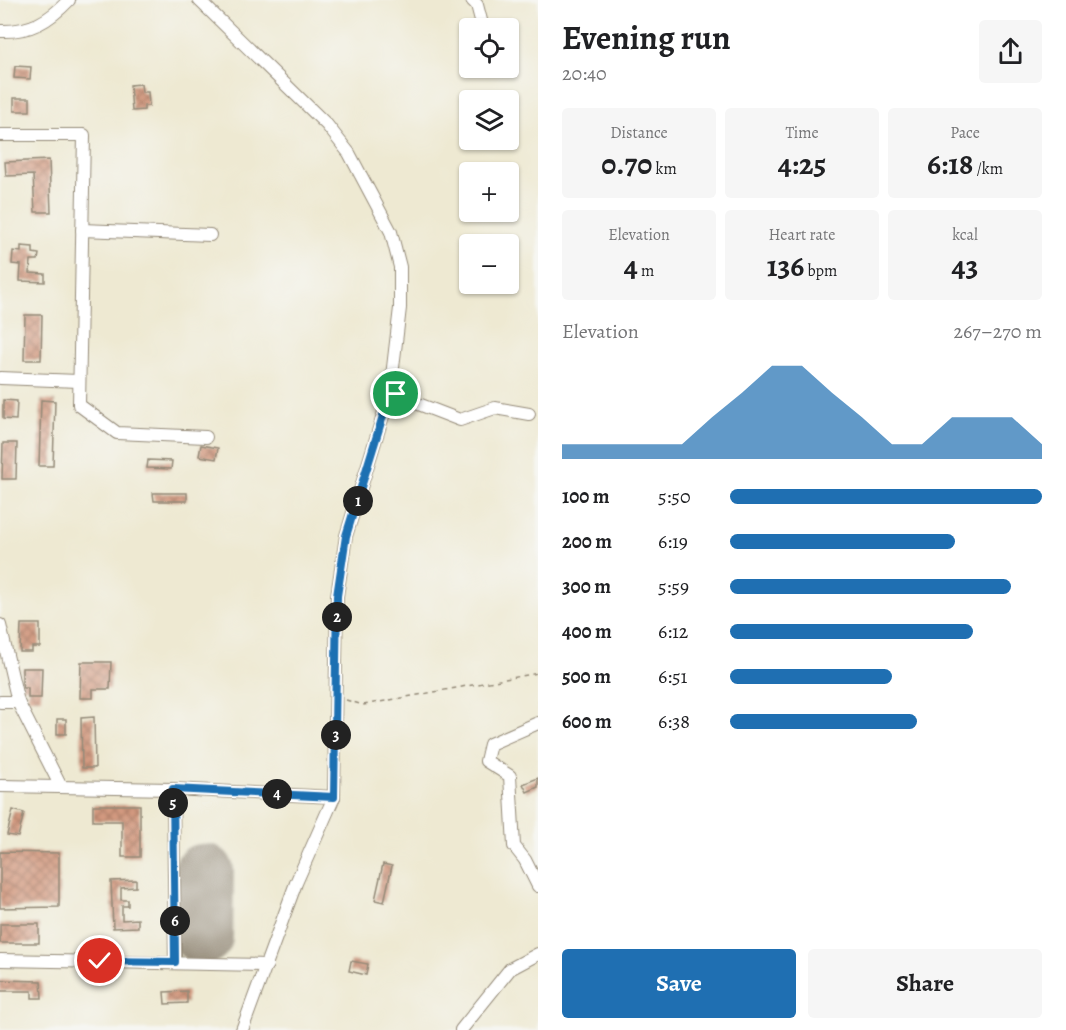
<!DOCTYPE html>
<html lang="en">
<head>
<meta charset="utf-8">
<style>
  :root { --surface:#fff; --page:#f6f6f6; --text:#202124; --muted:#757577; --accent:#1f6fb2 }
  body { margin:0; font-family:Alegreya,serif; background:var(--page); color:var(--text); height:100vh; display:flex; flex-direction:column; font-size:22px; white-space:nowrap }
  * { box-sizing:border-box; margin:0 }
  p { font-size:20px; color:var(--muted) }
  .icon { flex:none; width:33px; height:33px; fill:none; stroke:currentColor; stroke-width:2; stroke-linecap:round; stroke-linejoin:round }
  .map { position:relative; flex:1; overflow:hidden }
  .drawer { display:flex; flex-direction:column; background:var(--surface); width:528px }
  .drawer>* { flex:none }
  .tools { position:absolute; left:459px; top:18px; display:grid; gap:12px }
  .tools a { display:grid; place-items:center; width:60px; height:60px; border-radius:6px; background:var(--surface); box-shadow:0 2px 4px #0004; font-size:30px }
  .pin { position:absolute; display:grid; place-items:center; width:51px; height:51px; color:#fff; margin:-26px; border:3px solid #fff; border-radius:50%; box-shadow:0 2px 6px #0007 }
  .km { position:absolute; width:30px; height:30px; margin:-15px; border-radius:50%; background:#222; color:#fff; font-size:16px; line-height:30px; text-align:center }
  .round { display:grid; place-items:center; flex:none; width:63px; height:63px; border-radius:6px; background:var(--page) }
  .overview { display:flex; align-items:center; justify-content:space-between; height:102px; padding:0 24px }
  h1 { font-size:33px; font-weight:600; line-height:45px }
  .figures { display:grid; grid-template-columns:repeat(3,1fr); gap:9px; height:102px; padding:6px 24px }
  .figures div { display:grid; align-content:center; border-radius:6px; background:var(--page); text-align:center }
  .figures b { font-size:30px; font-weight:600 }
  .figures small { font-size:16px; font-weight:400 }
  .figures p { font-size:16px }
  .chart { height:168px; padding:12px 24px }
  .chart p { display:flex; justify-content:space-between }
  .chart svg { width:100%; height:108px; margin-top:6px; fill:var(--accent); opacity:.7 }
  .primary-button { display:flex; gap:12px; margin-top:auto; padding:12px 24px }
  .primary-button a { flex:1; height:69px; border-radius:6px; background:var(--accent); color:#fff; font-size:24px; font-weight:600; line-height:69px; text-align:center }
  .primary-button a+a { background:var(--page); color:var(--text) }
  ul { padding:0 24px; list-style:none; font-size:20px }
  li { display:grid; grid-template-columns:96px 72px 1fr; align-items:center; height:45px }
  li i { height:15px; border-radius:8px; background:var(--accent) }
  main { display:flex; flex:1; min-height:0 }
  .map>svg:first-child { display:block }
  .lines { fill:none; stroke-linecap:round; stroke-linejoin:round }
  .runway { stroke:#948a78; stroke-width:54 }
  .building { fill:url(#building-cross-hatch) }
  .minor-casing { stroke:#948a78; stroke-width:14 }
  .path { stroke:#948a78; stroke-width:1.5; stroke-dasharray:4.5 4.5; stroke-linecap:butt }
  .minor { stroke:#fff; stroke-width:12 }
  .route-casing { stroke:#fff; stroke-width:12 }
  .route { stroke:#1f6fb2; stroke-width:8 }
</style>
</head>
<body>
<main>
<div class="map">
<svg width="538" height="1030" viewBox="0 0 538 1030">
  <defs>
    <pattern id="building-cross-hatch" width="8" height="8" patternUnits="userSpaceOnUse" patternTransform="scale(1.5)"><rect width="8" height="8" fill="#d2997f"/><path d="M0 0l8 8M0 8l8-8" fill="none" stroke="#ac7d67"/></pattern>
  </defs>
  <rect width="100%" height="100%" fill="#f6f6f2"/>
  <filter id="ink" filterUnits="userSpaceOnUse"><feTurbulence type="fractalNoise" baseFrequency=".0167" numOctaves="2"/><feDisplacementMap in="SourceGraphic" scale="12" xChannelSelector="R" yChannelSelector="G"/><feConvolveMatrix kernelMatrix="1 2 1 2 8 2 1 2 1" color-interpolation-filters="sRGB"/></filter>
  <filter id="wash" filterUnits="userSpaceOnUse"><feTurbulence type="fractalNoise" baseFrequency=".008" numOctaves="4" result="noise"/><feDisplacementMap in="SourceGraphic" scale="24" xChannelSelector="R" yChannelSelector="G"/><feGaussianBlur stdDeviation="1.35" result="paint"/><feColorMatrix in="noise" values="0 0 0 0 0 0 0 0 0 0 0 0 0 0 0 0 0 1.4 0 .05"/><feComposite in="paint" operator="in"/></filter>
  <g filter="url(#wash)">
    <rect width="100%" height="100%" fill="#eee9d2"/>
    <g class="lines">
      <!-- runway -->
      <path class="runway" d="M201,871H207L206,937H200Z"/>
    </g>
    <g id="blocks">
      <!-- building -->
      <g class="building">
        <path d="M15,66L31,67L30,79L14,78Z"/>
        <path d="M141,84L142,92H148L149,106H144V110L132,111L130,85Z"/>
        <rect x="14" y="98" width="16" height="13"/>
        <path d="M49,160L51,212H35L33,175L6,176L5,162Z"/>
        <path d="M21,246L33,247V253L39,254L38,260H31L30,273L45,274V282L20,281L21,265L12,264L13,251L21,252Z"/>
        <path d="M25,315H42L41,360H24Z"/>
        <path d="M3,400L17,401L16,420L3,419Z"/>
        <path d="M41,400L55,401L53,466H39Z"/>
        <path d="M3,443H17L16,479H2Z"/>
        <path d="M201,445L218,448L216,459L199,456Z"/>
        <path d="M148,460L172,461L171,469L147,468Z"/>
        <path d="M153,493H187V501H154Z"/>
        <path d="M21,624H40V647H32V652H20Z"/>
        <path d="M81,662H111L110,689H93V698H80Z"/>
        <path d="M22,668H42L41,698H28V688H23L22,683Z"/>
        <path d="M94,717L95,768H82L81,718Z"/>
        <rect x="57" y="719" width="9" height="15"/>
        <path d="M538,778V787L527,792L523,784Z"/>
        <path d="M93,805H140V857H122V821H93Z"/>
        <path d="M13,810L24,813L18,837L7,835Z"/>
        <path d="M0,852L59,853V907L0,908Z"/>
        <path d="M383,864L392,866L384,902L375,900Z"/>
        <path d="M136,880V887L121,888V900H128V906H122V920L138,919V927L113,928L111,881Z"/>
        <rect x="0" y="924" width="39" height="19"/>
        <path d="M351,961L368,964L366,975L349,971Z"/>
        <path d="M0,980L41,981L42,998H32V991H0Z"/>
        <path d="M187,991V1003L165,1004L164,992Z"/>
      </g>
    </g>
  </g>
  <g filter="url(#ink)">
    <use href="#blocks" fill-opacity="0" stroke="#948a78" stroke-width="1.5"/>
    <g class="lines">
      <defs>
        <g id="minor">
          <path d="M199,0L327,125L349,153L391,232L400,267V308L390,393L346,536L337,596L334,797L296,883L242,1030"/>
          <path d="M472,0L477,5L483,28"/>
          <path d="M0,31C31,32 49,21 69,0"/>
          <path d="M0,135H84L79,405L117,433L206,437"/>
          <path d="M82,230L210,235"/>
          <path d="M0,378L79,381"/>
          <path d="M390,393L460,420L495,408L529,414"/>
          <path d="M0,625L18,702L61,787"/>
          <path d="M0,702H18"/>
          <path d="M538,723L490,744L486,761L510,776L514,846L525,860L538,886"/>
          <path d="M0,786L173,789L175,962"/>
          <path d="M173,789L334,797"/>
          <path d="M0,960L267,965"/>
          <path d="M461,1030L510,969L538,954"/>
        </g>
      </defs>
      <!-- minor casing -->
      <use href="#minor" class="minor-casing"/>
      <!-- path -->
      <path class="path" d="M346,700L363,705L538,673"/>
      <!-- minor -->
      <use href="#minor" class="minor"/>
    </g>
  </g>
  <g class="lines" filter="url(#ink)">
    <defs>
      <path id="route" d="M100,961L175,962L173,789L334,797L337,596L346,536L390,393L396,394"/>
    </defs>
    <!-- route casing -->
    <use href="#route" class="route-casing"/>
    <!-- route -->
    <use href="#route" class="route"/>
  </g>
</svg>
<div class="tools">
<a><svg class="icon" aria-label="locate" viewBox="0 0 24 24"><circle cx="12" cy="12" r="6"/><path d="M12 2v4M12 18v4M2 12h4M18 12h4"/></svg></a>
<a><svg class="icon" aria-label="layers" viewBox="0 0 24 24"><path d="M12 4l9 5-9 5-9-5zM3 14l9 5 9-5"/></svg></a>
<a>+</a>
<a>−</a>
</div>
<div class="pin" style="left:396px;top:394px;background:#1e9e55"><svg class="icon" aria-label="arrive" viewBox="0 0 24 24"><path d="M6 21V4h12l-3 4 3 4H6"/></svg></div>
<div class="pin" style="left:100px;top:961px;background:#d93025"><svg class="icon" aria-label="check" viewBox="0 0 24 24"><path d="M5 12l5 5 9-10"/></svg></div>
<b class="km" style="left:358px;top:501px">1</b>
<b class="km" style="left:337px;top:617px">2</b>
<b class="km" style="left:336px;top:735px">3</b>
<b class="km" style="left:277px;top:794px">4</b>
<b class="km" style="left:173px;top:803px">5</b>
<b class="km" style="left:175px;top:921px">6</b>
</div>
<section class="drawer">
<div class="overview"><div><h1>Evening run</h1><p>20:40</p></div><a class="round"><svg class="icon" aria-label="share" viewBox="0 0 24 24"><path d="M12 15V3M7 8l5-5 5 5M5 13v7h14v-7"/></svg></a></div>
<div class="figures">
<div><p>Distance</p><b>0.70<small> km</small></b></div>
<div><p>Time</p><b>4:25</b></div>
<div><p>Pace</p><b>6:18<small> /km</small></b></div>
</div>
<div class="figures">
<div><p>Elevation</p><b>4<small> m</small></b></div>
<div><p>Heart rate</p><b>136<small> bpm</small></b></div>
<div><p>kcal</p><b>43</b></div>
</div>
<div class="chart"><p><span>Elevation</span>267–270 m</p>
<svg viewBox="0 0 160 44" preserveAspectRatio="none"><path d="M0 44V38L10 38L20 38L30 38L40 38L50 27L60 17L70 6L80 6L90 17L100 27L110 38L120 38L130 27L140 27L150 27L160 38V44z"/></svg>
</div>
<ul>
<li><b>100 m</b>5:50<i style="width:100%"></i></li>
<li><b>200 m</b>6:19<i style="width:72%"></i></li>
<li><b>300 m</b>5:59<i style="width:90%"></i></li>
<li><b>400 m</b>6:12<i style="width:78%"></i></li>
<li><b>500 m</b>6:51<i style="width:52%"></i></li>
<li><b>600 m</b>6:38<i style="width:60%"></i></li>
</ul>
<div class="primary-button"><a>Save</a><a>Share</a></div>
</section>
</main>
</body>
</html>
